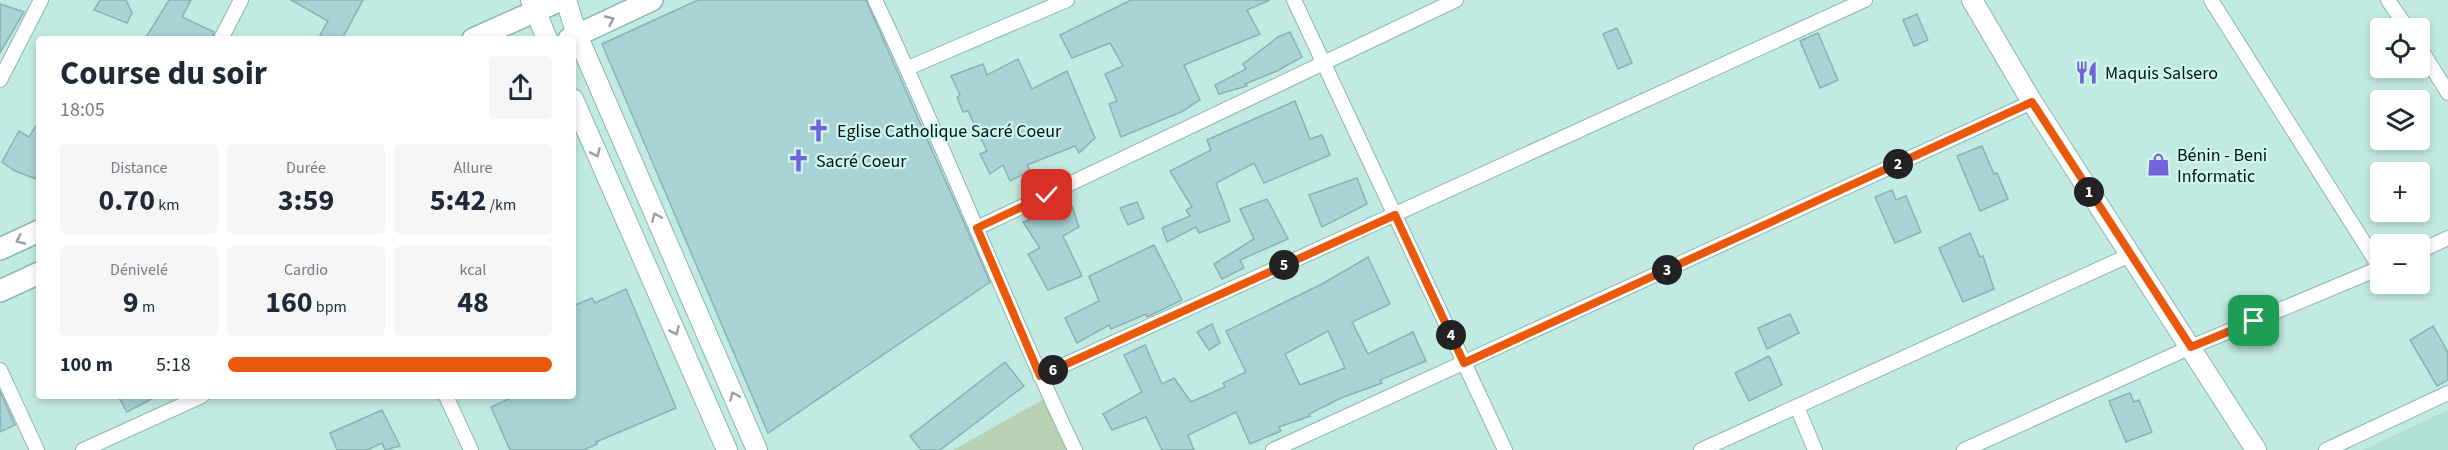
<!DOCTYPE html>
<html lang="fr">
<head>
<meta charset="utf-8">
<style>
  :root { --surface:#fff; --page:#f6f6f7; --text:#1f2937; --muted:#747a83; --accent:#ea580c }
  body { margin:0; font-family:"Source Sans 3",sans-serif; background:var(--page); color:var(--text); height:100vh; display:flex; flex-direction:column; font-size:22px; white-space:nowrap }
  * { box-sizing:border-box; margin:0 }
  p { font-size:20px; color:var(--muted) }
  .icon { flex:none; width:33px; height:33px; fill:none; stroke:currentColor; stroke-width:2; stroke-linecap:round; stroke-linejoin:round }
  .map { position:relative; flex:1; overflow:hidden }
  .details { position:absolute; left:36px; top:36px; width:540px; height:363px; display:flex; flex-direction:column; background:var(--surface); border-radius:6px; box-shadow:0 3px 9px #0003 }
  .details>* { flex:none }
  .tools { position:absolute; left:2370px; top:18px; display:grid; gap:12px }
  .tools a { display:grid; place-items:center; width:60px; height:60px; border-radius:6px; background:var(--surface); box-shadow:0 3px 9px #0003; font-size:30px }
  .pin { position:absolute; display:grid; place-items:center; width:51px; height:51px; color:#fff; margin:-26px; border-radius:12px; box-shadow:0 3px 9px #0006 }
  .km { position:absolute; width:30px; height:30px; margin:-15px; border-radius:50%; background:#222; color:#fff; font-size:16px; line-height:30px; text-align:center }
  .round { display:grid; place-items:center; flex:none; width:63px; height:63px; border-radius:6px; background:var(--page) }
  .head { display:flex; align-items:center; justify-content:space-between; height:102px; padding:0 24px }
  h1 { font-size:33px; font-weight:700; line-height:45px }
  .stats { display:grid; grid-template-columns:repeat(3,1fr); gap:9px; height:102px; padding:6px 24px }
  .stats div { display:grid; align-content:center; border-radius:6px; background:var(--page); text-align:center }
  .stats b { font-size:30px; font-weight:700 }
  .stats small { font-size:16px; font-weight:400 }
  .stats p { font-size:16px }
  ul { padding:0 24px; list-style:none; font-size:20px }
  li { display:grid; grid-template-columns:96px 72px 1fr; align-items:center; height:45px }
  li i { height:15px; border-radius:8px; background:var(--accent) }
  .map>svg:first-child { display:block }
  .built { fill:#aee0d6 }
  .green { fill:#b9d1b4 }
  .building { fill:#a9d3d6; stroke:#88b1b4; stroke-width:1.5; fill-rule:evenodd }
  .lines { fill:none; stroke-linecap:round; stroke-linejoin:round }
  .minor-casing { stroke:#8db5ad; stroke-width:16 }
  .secondary-casing { stroke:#8db5ad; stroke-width:22 }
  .primary-casing { stroke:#8db5ad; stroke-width:24 }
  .minor { stroke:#fff; stroke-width:14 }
  .secondary { stroke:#fff; stroke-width:20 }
  .primary { stroke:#fff; stroke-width:21 }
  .oneway { stroke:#9aa09f }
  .route-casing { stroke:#fff; stroke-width:12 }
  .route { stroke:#ea580c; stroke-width:8 }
  .labels { text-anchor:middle; stroke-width:4.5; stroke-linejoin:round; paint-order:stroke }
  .poi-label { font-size:18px; fill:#03110f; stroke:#cef8ef; text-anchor:start }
</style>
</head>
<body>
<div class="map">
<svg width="2448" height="450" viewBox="0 0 2448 450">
  <rect width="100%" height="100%" fill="#c1ebe2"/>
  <!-- built -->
  <path class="built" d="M2448,410V450H2363Z"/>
  <!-- green -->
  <path class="green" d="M1044,399L1071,450H953Z"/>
  <!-- building -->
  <g class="building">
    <path d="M100,0H126L132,13L127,23L94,10Z"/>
    <path d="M169,0H191L182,17L214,32L212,39H145Z"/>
    <path d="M291,0H363L342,39H327L320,35L328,21Z"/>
    <path d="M698,0H866L990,282L768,433L602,44Z"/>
    <path d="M1131,0H1270L1247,10L1260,34L1184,65L1200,100L1181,112L1121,137L1109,104L1117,101L1105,74L1123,66L1110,43L1072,58L1060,35Z"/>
    <path d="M0,4L24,12L0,53Z"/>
    <path d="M1917,14L1928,40L1914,46L1903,20Z"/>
    <path d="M1617,28L1632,63L1618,69L1603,34Z"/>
    <path d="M1290,32L1302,57L1277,71L1245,84L1247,86L1219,94L1215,85L1246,69L1243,64L1278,37Z"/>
    <path d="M1818,33L1838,80L1820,88L1800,41Z"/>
    <path d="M1018,59L1032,89L1067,71L1095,138L1079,153L1075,146L1027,165L1030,171L1010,181L1003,165L990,174L980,154L987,151L968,111L963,112L957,97L960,95L951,76L983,64L987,75Z"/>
    <path d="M1295,101L1310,139L1322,135L1330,155L1264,183L1254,163L1216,183L1230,221L1199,233L1196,227L1167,242L1162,228L1190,216L1186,210L1192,207L1170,171L1211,150L1207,140Z"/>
    <path d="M39,121V180L15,171L2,162L19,131L29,137Z"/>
    <path d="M1982,146L1994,174L1997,173L2008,199L1980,211L1957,156Z"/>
    <path d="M1357,178L1367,204L1322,227L1309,195Z"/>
    <path d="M1892,190L1896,200L1906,196L1921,232L1895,243L1875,197Z"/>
    <path d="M1267,199L1288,239L1240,260L1244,268L1222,279L1214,264L1254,239L1240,209Z"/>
    <path d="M1137,202L1144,218L1128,225L1120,208Z"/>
    <path d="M1072,206L1079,227L1063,236L1082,276L1048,290L1028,254L1040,248L1023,222Z"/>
    <path d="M1970,233L1980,257L1983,256L1994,289L1963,302L1939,248Z"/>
    <path d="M1154,245L1182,300L1147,317L1146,314L1111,329L1109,325L1077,343L1065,318L1099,301L1089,276Z"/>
    <path d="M1368,257L1390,304L1352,322L1368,354L1413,332L1426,361L1380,380L1382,383L1341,398L1309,414L1310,416L1279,427L1281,431L1250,444L1236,412L1188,435L1194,450H1162L1146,417L1112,430L1103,414L1142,392L1124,355L1145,345L1162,384L1174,378L1191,402L1225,387L1223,383L1246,372L1226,331L1322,284ZM1328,331L1345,368L1300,385L1285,354Z"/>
    <path d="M626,289L676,408L596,442L597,444L584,450H510L491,407L515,396H573V306L592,298L595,303Z"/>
    <path d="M1790,314L1799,333L1767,349L1758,328Z"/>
    <path d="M1212,324L1220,343L1209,350L1197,332Z"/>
    <path d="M2433,326L2448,352V380L2437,386L2410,340Z"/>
    <path d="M1769,356L1782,385L1749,401L1735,373Z"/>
    <path d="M1005,362L1024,386L940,450H921L910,436Z"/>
    <path d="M0,391L15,425L0,432Z"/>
    <path d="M2130,393L2134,402L2139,400L2152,432L2126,442L2109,401Z"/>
    <path d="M118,396H157L127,412Z"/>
    <path d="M382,410L400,446L385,450L382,443L367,450H337L330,433Z"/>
  </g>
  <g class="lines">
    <defs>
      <g id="minor">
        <path d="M875,0C946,148 1004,302 1075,450"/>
        <path d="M1294,0L1505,450"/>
        <path d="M2211,0L2380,268"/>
        <path d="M2388,0L2407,28"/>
        <path d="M221,39L241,0"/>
        <path d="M2420,48L2448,93"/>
        <path d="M908,68L1067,0"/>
        <path d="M0,80L41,0"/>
        <path d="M977,228L1456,0"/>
        <path d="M2420,251L2448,238"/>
        <path d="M0,370L37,450"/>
        <path d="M1040,376L1865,0"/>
        <path d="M446,396L471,450"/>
        <path d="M1797,407L1815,450"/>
        <path d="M83,450L202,396"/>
        <path d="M1273,450L2032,102"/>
        <path d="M1701,450L2130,255"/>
        <path d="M1964,450L2191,347L2380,268"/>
        <path d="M2326,450L2448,393"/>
      </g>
      <g id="secondary">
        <path d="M531,0L547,39"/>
        <path d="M566,0L577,35L757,450"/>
        <path d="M1972,0L2032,102L2256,450"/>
        <path d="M573,99L727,450"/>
      </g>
      <g id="primary">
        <path d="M473,39L561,0"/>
        <path d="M569,39L652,0"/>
        <path d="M0,249L39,231"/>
        <path d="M0,291L39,273"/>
      </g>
    </defs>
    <!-- minor casing -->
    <use href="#minor" class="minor-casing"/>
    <!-- secondary casing -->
    <use href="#secondary" class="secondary-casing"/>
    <!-- primary casing -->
    <use href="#primary" class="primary-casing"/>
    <!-- minor -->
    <use href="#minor" class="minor"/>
    <!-- secondary -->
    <use href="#secondary" class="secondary"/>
    <!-- primary -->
    <use href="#primary" class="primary"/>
  </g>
  <!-- one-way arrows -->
  <defs><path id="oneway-chevron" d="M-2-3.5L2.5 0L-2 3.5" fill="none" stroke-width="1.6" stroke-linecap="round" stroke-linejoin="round" transform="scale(1.5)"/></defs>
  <g class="oneway">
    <use href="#oneway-chevron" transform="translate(610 20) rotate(-25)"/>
    <use href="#oneway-chevron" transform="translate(596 153) rotate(66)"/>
    <use href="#oneway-chevron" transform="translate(656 217) rotate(-113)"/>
    <use href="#oneway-chevron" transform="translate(20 240) rotate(155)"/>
    <use href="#oneway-chevron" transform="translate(675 331) rotate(66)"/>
    <use href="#oneway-chevron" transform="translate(734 396) rotate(-113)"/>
  </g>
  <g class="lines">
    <defs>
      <path id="route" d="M1047,195L977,228L1040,376L1395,215L1464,363L2032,102L2191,347L2254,321"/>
    </defs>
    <!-- route casing -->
    <use href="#route" class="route-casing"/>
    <!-- route -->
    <use href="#route" class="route"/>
  </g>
  <!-- icons -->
  <defs>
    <symbol id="restaurant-bare" viewBox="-9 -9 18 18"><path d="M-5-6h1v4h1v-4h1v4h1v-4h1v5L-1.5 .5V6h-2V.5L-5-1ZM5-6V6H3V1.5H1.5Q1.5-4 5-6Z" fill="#7262dc" stroke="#cef8ef" stroke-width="2.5" paint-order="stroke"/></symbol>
    <symbol id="church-bare" viewBox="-9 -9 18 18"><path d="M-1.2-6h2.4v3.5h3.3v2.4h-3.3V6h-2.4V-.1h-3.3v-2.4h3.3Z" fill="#7262dc" stroke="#cef8ef" stroke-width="2.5" paint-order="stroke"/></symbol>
    <symbol id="shop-bare" viewBox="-9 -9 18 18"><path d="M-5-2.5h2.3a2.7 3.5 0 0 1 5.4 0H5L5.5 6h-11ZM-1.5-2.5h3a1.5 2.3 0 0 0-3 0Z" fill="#7262dc" stroke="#cef8ef" stroke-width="2.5" paint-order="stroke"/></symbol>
  </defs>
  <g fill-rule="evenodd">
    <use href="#restaurant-bare" x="2070" y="56" width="33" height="33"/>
    <use href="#church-bare" x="802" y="114" width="33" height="33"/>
    <use href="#church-bare" x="782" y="144" width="33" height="33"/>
    <use href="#shop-bare" x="2142" y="148" width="33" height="33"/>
  </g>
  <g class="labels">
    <!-- poi labels -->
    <g class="poi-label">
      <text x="2105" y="79">Maquis Salsero</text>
      <text x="837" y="137">Eglise Catholique Sacré Coeur</text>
      <text x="2177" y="161">Bénin - Beni<tspan x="2177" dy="21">Informatic</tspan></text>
      <text x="816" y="167">Sacré Coeur</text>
    </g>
  </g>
</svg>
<div class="tools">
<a><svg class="icon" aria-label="locate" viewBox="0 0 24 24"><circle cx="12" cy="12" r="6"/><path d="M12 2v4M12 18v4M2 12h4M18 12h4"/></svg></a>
<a><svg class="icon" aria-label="layers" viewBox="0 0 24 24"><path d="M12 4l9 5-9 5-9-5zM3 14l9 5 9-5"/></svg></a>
<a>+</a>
<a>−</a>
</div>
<div class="pin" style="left:2254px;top:321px;background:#1e9e55"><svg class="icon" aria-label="arrive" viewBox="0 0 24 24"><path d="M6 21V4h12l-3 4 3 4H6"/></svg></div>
<div class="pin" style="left:1047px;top:195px;background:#d93025"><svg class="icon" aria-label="check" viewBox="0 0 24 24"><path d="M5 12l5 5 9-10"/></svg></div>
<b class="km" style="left:2089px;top:192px">1</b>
<b class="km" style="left:1898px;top:164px">2</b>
<b class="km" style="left:1667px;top:270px">3</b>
<b class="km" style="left:1451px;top:335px">4</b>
<b class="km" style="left:1284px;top:265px">5</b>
<b class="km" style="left:1053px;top:370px">6</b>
<section class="details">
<div class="head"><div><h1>Course du soir</h1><p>18:05</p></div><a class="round"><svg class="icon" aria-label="share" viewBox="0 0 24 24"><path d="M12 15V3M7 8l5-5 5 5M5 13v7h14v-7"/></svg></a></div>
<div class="stats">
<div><p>Distance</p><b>0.70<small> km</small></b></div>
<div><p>Durée</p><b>3:59</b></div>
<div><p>Allure</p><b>5:42<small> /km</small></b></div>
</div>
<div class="stats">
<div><p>Dénivelé</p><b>9<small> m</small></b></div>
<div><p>Cardio</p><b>160<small> bpm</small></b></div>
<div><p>kcal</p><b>48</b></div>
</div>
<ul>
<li><b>100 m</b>5:18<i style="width:100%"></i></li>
</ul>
</section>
</div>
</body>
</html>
